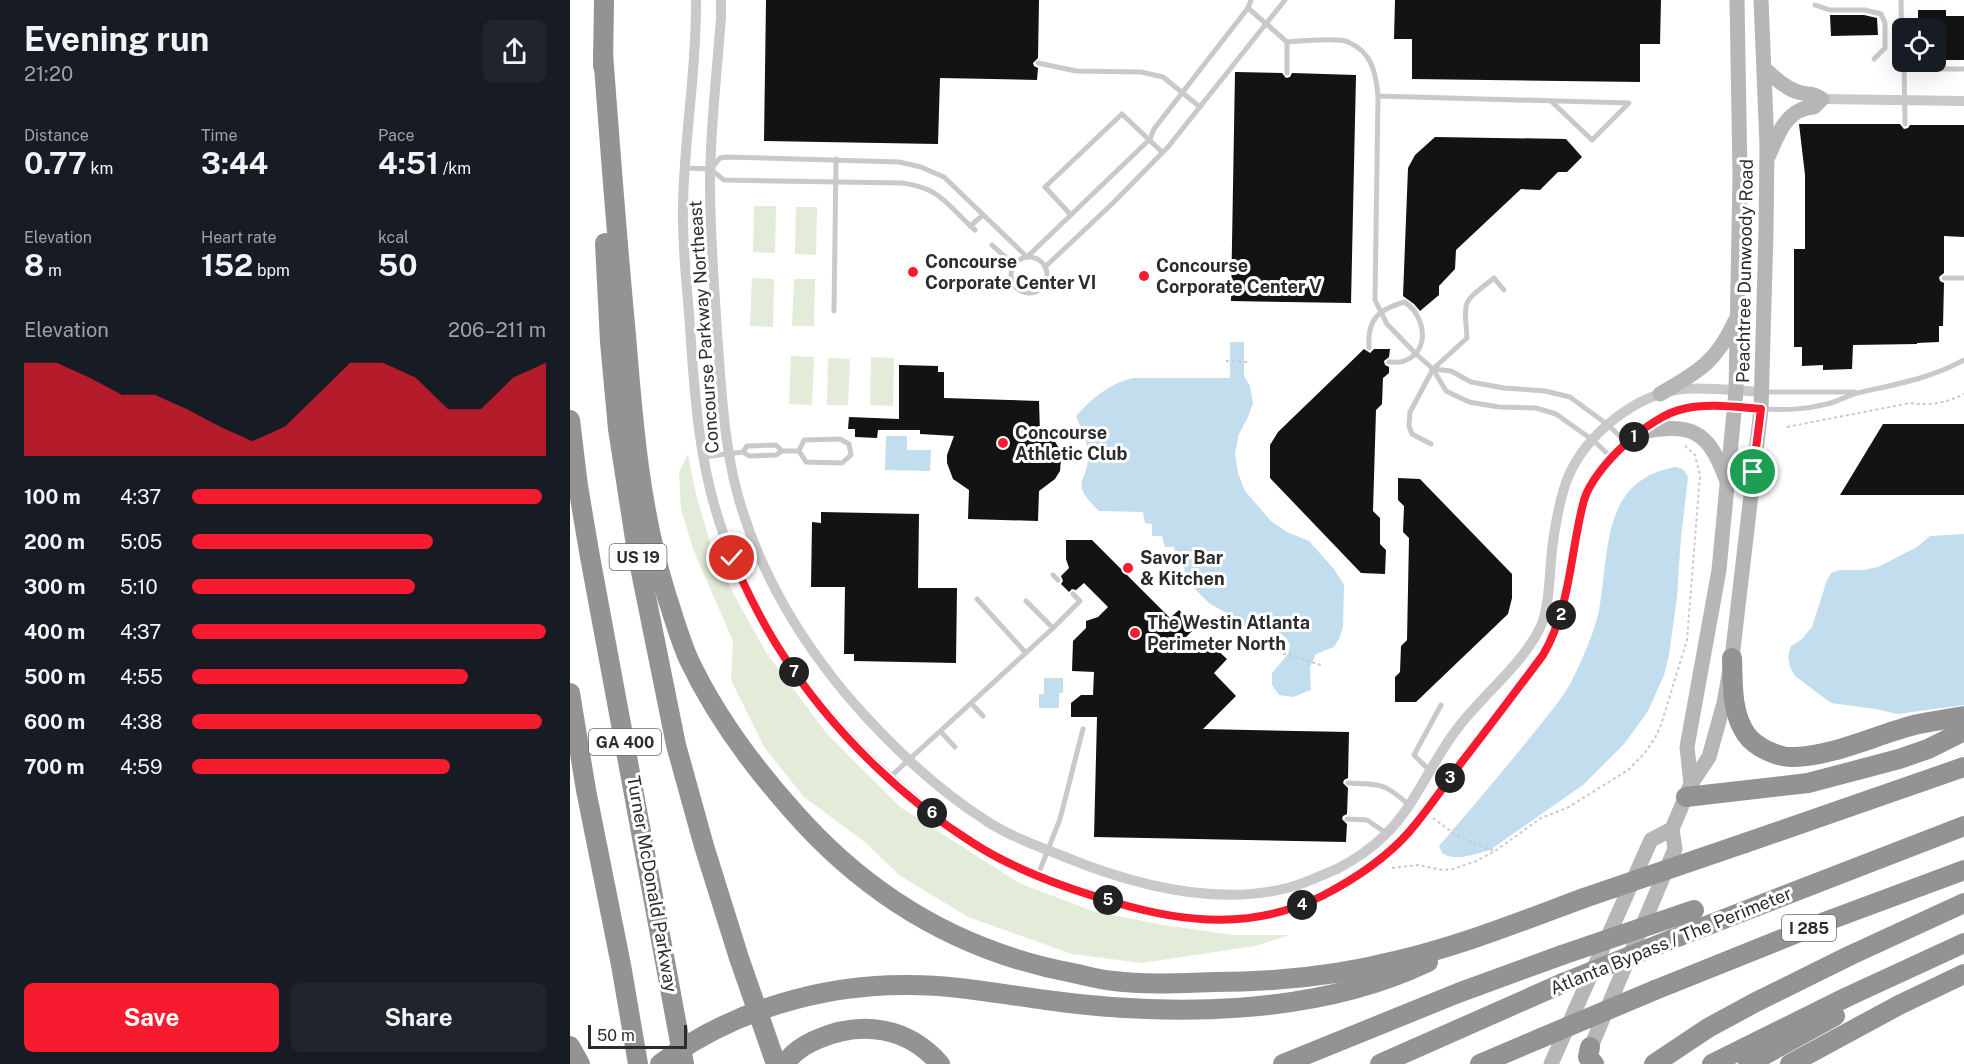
<!DOCTYPE html>
<html lang="en">
<head>
<meta charset="utf-8">
<style>
  :root { --surface:#171b24; --page:#20242c; --text:#f1f3f6; --muted:#9ea1a6; --accent:#f71b2f }
  body { margin:0; font-family:"Public Sans",sans-serif; background:var(--page); color:var(--text); height:100vh; display:flex; flex-direction:column; font-size:22px; white-space:nowrap }
  * { box-sizing:border-box; margin:0 }
  p { font-size:20px; color:var(--muted) }
  .icon { flex:none; width:33px; height:33px; fill:none; stroke:currentColor; stroke-width:2; stroke-linecap:round; stroke-linejoin:round }
  .map { position:relative; flex:1; overflow:hidden }
  .drawer { display:flex; flex-direction:column; background:var(--surface); width:570px }
  .drawer>* { flex:none }
  .buttons { position:absolute; left:1322px; top:18px; display:grid; gap:12px }
  .buttons a { display:grid; place-items:center; width:54px; height:54px; border-radius:9px; background:var(--surface); box-shadow:0 6px 24px #0002; font-size:30px }
  .scale { position:absolute; left:18px; bottom:15px; width:99px; box-sizing:border-box; padding-left:6px; border:3px solid #2c2c2c; border-top:0; font-size:16px; line-height:21px; white-space:nowrap; color:#2c2c2c; -webkit-text-stroke:4px #fff; paint-order:stroke }
  .pin { position:absolute; display:grid; place-items:center; width:51px; height:51px; color:#fff; margin:-26px; border:3px solid #fff; border-radius:50%; box-shadow:0 2px 6px #0007 }
  .km { position:absolute; width:30px; height:30px; margin:-15px; border-radius:50%; background:#222; color:#fff; font-size:16px; line-height:30px; text-align:center }
  .round { display:grid; place-items:center; flex:none; width:63px; height:63px; border-radius:9px; background:var(--page) }
  .headline { display:flex; align-items:center; justify-content:space-between; height:102px; padding:0 24px }
  h1 { font-size:33px; font-weight:700; line-height:45px }
  .figures { display:grid; grid-template-columns:repeat(3,1fr); gap:9px; height:102px; padding:6px 24px }
  .figures div { display:grid; align-content:center }
  .figures b { font-size:30px; font-weight:700 }
  .figures small { font-size:16px; font-weight:400 }
  .figures p { font-size:16px }
  .chart { height:168px; padding:12px 24px }
  .chart p { display:flex; justify-content:space-between }
  .chart svg { width:100%; height:108px; margin-top:6px; fill:var(--accent); opacity:.7 }
  .button { display:flex; gap:12px; margin-top:auto; padding:12px 24px }
  .button a { flex:1; height:69px; border-radius:9px; background:var(--accent); color:#fff; font-size:24px; font-weight:700; line-height:69px; text-align:center }
  .button a+a { background:var(--page); color:var(--text) }
  ul { padding:0 24px; list-style:none; font-size:20px }
  li { display:grid; grid-template-columns:96px 72px 1fr; align-items:center; height:45px }
  li i { height:15px; border-radius:8px; background:var(--accent) }
  main { display:flex; flex:1; min-height:0 }
  .map>svg:first-child { display:block }
  .green { fill:#e3ecd8 }
  .water { fill:#c2deee }
  .building { fill:#131313 }
  .lines { fill:none; stroke-linecap:round; stroke-linejoin:round }
  .path { stroke:#c9c9c9; stroke-width:2; stroke-dasharray:3 3; stroke-linecap:butt }
  .service { stroke:#c9c9c9; stroke-width:5 }
  .minor { stroke:#c9c9c9; stroke-width:10 }
  .secondary { stroke:#b6b6b6; stroke-width:15 }
  .motorway { stroke:#939393; stroke-width:20 }
  .motorway-bridge { stroke:#939393; stroke-width:20 }
  .route-casing { stroke:#fff; stroke-width:12 }
  .route { stroke:#f71b2f; stroke-width:8 }
  .poi-dot { fill:#f71b2f; stroke:#fff; stroke-width:2 }
  .labels { text-anchor:middle; stroke-width:6; stroke-linejoin:round; paint-order:stroke }
  .shield { fill:#fff; stroke:#6b6b6b; stroke-width:1.5 }
  .shield-label { font-size:16px; font-weight:bold; fill:#2c2c2c }
  .poi-label { font-size:18px; font-weight:bold; fill:#2c2c2c; stroke:#fff; text-anchor:start }
  .street-label { font-size:18px; fill:#2c2c2c; stroke:#fff }
</style>
</head>
<body>
<main>
<section class="drawer">
<div class="headline"><div><h1>Evening run</h1><p>21:20</p></div><a class="round"><svg class="icon" aria-label="share" viewBox="0 0 24 24"><path d="M12 15V3M7 8l5-5 5 5M5 13v7h14v-7"/></svg></a></div>
<div class="figures">
<div><p>Distance</p><b>0.77<small> km</small></b></div>
<div><p>Time</p><b>3:44</b></div>
<div><p>Pace</p><b>4:51<small> /km</small></b></div>
</div>
<div class="figures">
<div><p>Elevation</p><b>8<small> m</small></b></div>
<div><p>Heart rate</p><b>152<small> bpm</small></b></div>
<div><p>kcal</p><b>50</b></div>
</div>
<div class="chart"><p><span>Elevation</span>206–211 m</p>
<svg viewBox="0 0 160 44" preserveAspectRatio="none"><path d="M0 44V6L10 6L20 12L30 19L40 19L50 25L60 32L70 38L80 32L90 19L100 6L110 6L120 12L130 25L140 25L150 12L160 6V44z"/></svg>
</div>
<ul>
<li><b>100 m</b>4:37<i style="width:99%"></i></li>
<li><b>200 m</b>5:05<i style="width:68%"></i></li>
<li><b>300 m</b>5:10<i style="width:63%"></i></li>
<li><b>400 m</b>4:37<i style="width:100%"></i></li>
<li><b>500 m</b>4:55<i style="width:78%"></i></li>
<li><b>600 m</b>4:38<i style="width:99%"></i></li>
<li><b>700 m</b>4:59<i style="width:73%"></i></li>
</ul>
<div class="button"><a>Save</a><a>Share</a></div>
</section>
<div class="map">
<svg width="1394" height="1064" viewBox="0 0 1394 1064">
  <rect width="100%" height="100%" fill="#fff"/>
  <!-- green -->
  <g class="green">
    <path d="M184,206H206L205,253L183,252Z"/>
    <path d="M226,207H247L246,255L225,254Z"/>
    <path d="M182,278L204,279L203,327L180,326Z"/>
    <path d="M224,279H245L244,326H222Z"/>
    <path d="M221,356L244,357L242,405L219,404Z"/>
    <path d="M301,357L324,358L323,406L300,405Z"/>
    <path d="M258,358L280,359L278,405H257Z"/>
    <path d="M118,454L125,490L140,543L163,593L197,654L257,734L330,807L449,883L523,911L593,925L664,935H719L685,946L572,963L502,954L398,917L329,875L296,843L234,797L194,747L161,680L163,641L123,549L111,509L109,472Z"/>
  </g>
  <!-- water -->
  <g class="water">
    <path d="M660,342H674V376L680,386L683,403L678,417L669,434L665,453L668,473L675,491L701,521L717,532L739,541L764,569L774,585L773,627L769,639L764,647L746,654L740,667L741,690L723,697L709,695L702,685V673L718,654L720,645L716,638L708,632L693,627L669,629L663,625L655,612L640,604L616,580L614,566L606,557L604,547H595L592,536H582V524L575,523L573,512L529,511C496,479 520,484 518,452C517,440 510,427 506,416C523,397 539,384 563,378H660Z"/>
    <path d="M316,436H337V450H361L360,471L315,470Z"/>
    <path d="M1105,467C1113,468 1116,471 1118,478L1111,537L1107,597L1099,655L1094,675L1078,711L1055,743L1013,785L920,850C905,854 885,862 872,853L869,846C901,809 932,772 963,734C976,717 991,701 1001,682C1011,663 1025,631 1029,610C1040,552 1030,481 1105,467Z"/>
    <path d="M1394,534V705L1328,714L1305,709L1261,703L1225,676L1220,667L1218,657L1221,646L1232,639L1242,627L1257,580L1261,573L1270,570H1293L1308,567L1347,547L1360,536Z"/>
    <path d="M474,678H493V693H489V708H469V694H474Z"/>
  </g>
  <!-- building -->
  <g class="building">
    <path d="M196,0H469L468,58L463,63L464,66L468,68L467,80L370,78L368,144L194,141Z"/>
    <path d="M825,0H1091L1090,44H1070V82L842,79V39H824Z"/>
    <path d="M1348,10H1376V16H1394V60H1365V28H1348Z"/>
    <path d="M1260,15H1294L1307,18L1308,35L1261,36Z"/>
    <path d="M665,72L712,73L716,78L720,77L722,73L786,75L781,303L661,301Z"/>
    <path d="M1229,124H1330L1334,129L1338,128L1340,125H1394V237L1374,236V273L1369,277L1370,281L1374,283L1373,326H1369V342L1347,343V344L1283,345L1282,369L1253,370V365L1232,366V347H1224V249H1235V175Z"/>
    <path d="M865,137L996,139L1012,157L997,172H988L970,190L951,189L886,250L885,269L869,286V295L850,311L844,304L833,296L838,168L845,155Z"/>
    <path d="M794,349L800,353L804,349H820L819,357L814,361L815,365L819,367V373L813,378L812,404L806,410L803,511L810,518V544L816,550L815,574L791,573L700,478V445L708,432Z"/>
    <path d="M329,365L368,366V372H374V398L469,401L470,433L484,440L490,450L491,459L490,471L485,479L469,491L468,521L398,519L399,490L383,479L377,463V455L384,436L350,434V430H308L307,438L285,437V429H278L279,417L329,419Z"/>
    <path d="M1313,424H1394V495H1270Z"/>
    <path d="M828,478L850,479L942,574V598L938,614L846,702H825V677L830,672L831,646L837,640L839,538L833,532L834,506L828,500Z"/>
    <path d="M251,512L349,514L348,588H387L386,663L284,661V654H274L275,587H241L242,522L251,523Z"/>
    <path d="M496,540H522L600,618L609,610L622,623L619,627L623,630L616,637L630,651L636,645L640,648L643,646L657,659L644,673L666,696L633,729L779,732L778,778L774,780L773,783L778,788L777,814L773,816L772,819L777,824L776,842L524,837L527,717H501V703L511,695H523L524,672L502,671L503,641L516,628V621L528,617L538,607L514,583L506,590L502,589L499,592L491,584L493,581L491,576L499,568L496,559Z"/>
  </g>
  <g class="lines">
    <!-- path -->
    <g class="path">
      <path d="M656,361L677,362"/>
      <path d="M1217,427L1340,403C1360,406 1376,403 1394,394"/>
      <path d="M702,650L751,665"/>
      <path d="M863,818L886,835L907,845L925,851"/>
      <path d="M822,868L848,865L872,870L883,869L906,861L925,851L971,818L997,808L1058,770L1074,754L1085,738L1091,725L1117,640L1130,475L1125,455L1114,445"/>
    </g>
    <!-- service -->
    <g class="service">
      <path d="M1331,0L1332,54"/>
      <path d="M1245,5L1260,10H1295L1311,14L1315,23V48L1304,59"/>
      <path d="M678,8L717,42C729,41 770,38 778,42C802,52 806,73 808,96C891,99 975,100 1059,103L1022,140L981,101"/>
      <path d="M717,42V73"/>
      <path d="M1334,62L1335,124"/>
      <path d="M1336,62L1355,69H1394"/>
      <path d="M468,63L506,71L571,72L593,77L630,107"/>
      <path d="M808,96L805,300L817,324L846,354L863,369L876,391L899,402L929,407L966,408L986,414L1024,441L1041,457"/>
      <path d="M116,168L140,169L154,180L332,183C372,188 377,206 405,230"/>
      <path d="M142,168L150,158L156,157L329,162L351,167L374,177L457,257L580,139L584,129L678,8L681,0"/>
      <path d="M501,215L475,187L552,114L592,152"/>
      <path d="M400,226L413,215"/>
      <path d="M422,245L444,265"/>
      <circle cx="459" cy="275" r="18"/>
      <path d="M475,267L543,203L598,147L715,0"/>
      <path d="M1374,278H1394"/>
      <path d="M264,311L266,159"/>
      <path d="M799,348C797,319 808,310 834,302C856,315 861,352 834,361C830,363 824,362 819,362"/>
      <path d="M863,369L881,371L901,382L934,388L975,391L1000,397L1038,425L1057,443"/>
      <path d="M1195,392H1284"/>
      <path d="M1192,409C1215,410 1234,410 1257,404C1269,401 1280,394 1292,392C1327,384 1362,378 1394,360"/>
      <path d="M270,439L279,444L281,455L272,463L236,462L229,451L234,440Z"/>
      <path d="M861,444L842,434L839,426L840,412L863,369L897,338C894,297 892,304 924,278L934,290"/>
      <path d="M212,451H229"/>
      <path d="M133,457L173,452L179,456L206,455L212,451L206,445L177,446L173,452"/>
      <path d="M483,575L488,580"/>
      <path d="M407,599L456,653"/>
      <path d="M456,601L483,628L510,601L503,594"/>
      <path d="M402,704L413,716"/>
      <path d="M371,732L385,747"/>
      <path d="M860,771L844,755L871,705"/>
      <path d="M319,778L483,628"/>
      <path d="M778,783C811,784 814,783 839,805"/>
      <path d="M777,819L797,820L816,833"/>
      <path d="M468,875L490,819L513,729"/>
    </g>
    <!-- minor -->
    <g class="minor">
      <path d="M126,0C127,69 114,137 113,206C112,241 116,277 119,313C124,384 127,455 150,524C186,637 262,733 354,807C371,821 388,835 407,846C450,871 497,888 544,902C614,923 686,930 753,895C783,880 816,858 839,832C858,810 875,784 893,760C920,725 946,690 973,655C1001,607 1000,552 1014,500C1024,467 1079,416 1113,409C1137,403 1166,407 1191,409"/>
      <path d="M151,0V17C147,73 140,129 140,185C140,234 144,283 147,333C151,382 153,432 164,480C185,570 236,652 298,719C333,757 374,794 418,822C440,836 465,845 490,855C560,884 645,908 721,887C736,883 752,875 767,869C784,860 801,849 815,835C846,805 861,762 887,729C912,695 958,660 973,621C981,596 979,568 983,542C986,521 990,495 999,475C1018,433 1066,394 1113,389C1139,387 1166,391 1192,392"/>
      <path d="M1252,99L1394,101"/>
    </g>
    <!-- secondary -->
    <g class="secondary">
      <path d="M1195,69C1205,78 1215,88 1228,92C1240,96 1240,91 1252,99L1244,107C1217,108 1208,134 1199,155"/>
      <path d="M1090,394C1127,372 1146,363 1165,321"/>
      <path d="M1070,432C1121,423 1138,429 1156,479"/>
      <path d="M1121,784L1117,747L1149,570L1166,391L1170,175L1167,0"/>
      <path d="M1017,1056L1105,849L1102,829L1121,784L1139,757L1154,703L1162,658L1191,409L1196,232L1197,146L1191,0"/>
      <path d="M981,1064L1081,840L1102,829"/>
    </g>
    <!-- motorway -->
    <g class="motorway">
      <path d="M33,53C40,147 47,241 56,335C63,423 70,512 97,597C104,618 110,640 119,660C145,715 181,764 222,810C297,896 391,952 503,973C517,976 530,980 544,981C577,985 611,983 644,982C705,982 766,976 825,961C890,946 952,921 1014,898"/>
      <path d="M33,66L34,0"/>
      <path d="M35,243L40,342L48,429L67,552L106,745L134,846L169,958L206,1064"/>
      <path d="M0,420L8,486L20,557L114,1064"/>
      <path d="M1162,658C1163,683 1161,712 1176,734C1185,747 1208,758 1224,757C1264,756 1306,735 1344,725C1360,721 1378,719 1394,716"/>
      <path d="M0,693L16,790L51,965L68,1064"/>
      <path d="M1116,797L1238,783L1329,759L1358,749L1394,731"/>
      <path d="M1175,843L1394,767"/>
      <path d="M1110,936L1394,826"/>
      <path d="M1085,990L1257,921L1394,870"/>
      <path d="M476,1000C598,1017 745,1016 858,962"/>
      <path d="M0,1046L10,1064"/>
      <path d="M1020,1047L1018,1057L1024,1064"/>
      <path d="M215,1064C222,1053 236,1044 248,1039C292,1020 338,1027 370,1064"/>
      <path d="M713,1064L888,993L992,955"/>
      <path d="M810,1064L993,983"/>
      <path d="M910,1064L971,1038"/>
      <path d="M1084,1064L1138,1028L1184,1003L1281,955L1394,903"/>
      <path d="M1142,1064L1277,997L1394,943"/>
      <path d="M1178,1064L1265,1016"/>
      <path d="M1220,1064L1329,1005L1394,974"/>
    </g>
    <!-- motorway-bridge -->
    <g class="motorway-bridge">
      <path d="M1014,898L1175,843"/>
      <path d="M992,955L1124,910"/>
      <path d="M993,983L1110,936"/>
      <path d="M971,1038L1085,990"/>
      <path d="M90,1064C160,1011 252,984 339,985C385,985 431,994 476,1000"/>
    </g>
  </g>
  <g class="lines">
    <defs>
      <path id="route" d="M162,558C177,592 194,627 215,658C262,730 330,797 403,843C446,871 498,889 547,903C618,924 685,929 752,896C783,880 816,858 839,832C858,810 874,786 891,763C919,727 946,691 973,655C1001,607 1000,552 1014,500C1024,467 1079,416 1113,409C1137,403 1166,407 1191,409L1183,472"/>
    </defs>
    <!-- route casing -->
    <use href="#route" class="route-casing"/>
    <!-- route -->
    <use href="#route" class="route"/>
  </g>
  <!-- markers -->
  <g class="poi-dot">
    <circle cx="343" cy="272" r="6"/>
    <circle cx="574" cy="276" r="6"/>
    <circle cx="433" cy="443" r="6"/>
    <circle cx="558" cy="568" r="6"/>
    <circle cx="565" cy="633" r="6"/>
  </g>
  <g class="labels">
    <!-- shield labels -->
    <g class="shield">
      <rect x="39.5" y="544" width="57" height="26" rx="4.5"/>
      <rect x="19" y="729" width="72" height="26" rx="4.5"/>
      <rect x="1212" y="915" width="54" height="26" rx="4.5"/>
    </g>
    <g class="shield-label">
      <text x="68" y="563">US 19</text>
      <text x="55" y="748">GA 400</text>
      <text x="1239" y="934">I 285</text>
    </g>
    <!-- poi labels -->
    <g class="poi-label">
      <text x="355" y="268">Concourse<tspan x="355" dy="21">Corporate Center VI</tspan></text>
      <text x="586" y="272">Concourse<tspan x="586" dy="21">Corporate Center V</tspan></text>
      <text x="445" y="439">Concourse<tspan x="445" dy="21">Athletic Club</tspan></text>
      <text x="570" y="564">Savor Bar<tspan x="570" dy="21">&amp; Kitchen</tspan></text>
      <text x="577" y="629">The Westin Atlanta<tspan x="577" dy="21">Perimeter North</tspan></text>
    </g>
    <!-- street labels -->
    <g class="street-label">
      <text transform="translate(1175 271) rotate(-89)" y="6">Peachtree Dunwoody Road</text>
      <text transform="translate(134 327) rotate(-94)" y="6">Concourse Parkway Northeast</text>
      <text transform="translate(82 884) rotate(80)" y="6">Turner McDonald Parkway</text>
      <text transform="translate(1101 941) rotate(-22)" y="6">Atlanta Bypass / The Perimeter</text>
    </g>
  </g>
</svg>
<div class="buttons">
<a><svg class="icon" aria-label="locate" viewBox="0 0 24 24"><circle cx="12" cy="12" r="6"/><path d="M12 2v4M12 18v4M2 12h4M18 12h4"/></svg></a>
</div>
<div class="scale">50 m</div>
<div class="pin" style="left:1183px;top:472px;background:#1e9e55"><svg class="icon" aria-label="arrive" viewBox="0 0 24 24"><path d="M6 21V4h12l-3 4 3 4H6"/></svg></div>
<div class="pin" style="left:162px;top:558px;background:#d93025"><svg class="icon" aria-label="check" viewBox="0 0 24 24"><path d="M5 12l5 5 9-10"/></svg></div>
<b class="km" style="left:1064px;top:437px">1</b>
<b class="km" style="left:991px;top:615px">2</b>
<b class="km" style="left:880px;top:778px">3</b>
<b class="km" style="left:732px;top:905px">4</b>
<b class="km" style="left:538px;top:900px">5</b>
<b class="km" style="left:362px;top:813px">6</b>
<b class="km" style="left:224px;top:672px">7</b>
</div>
</main>
</body>
</html>
